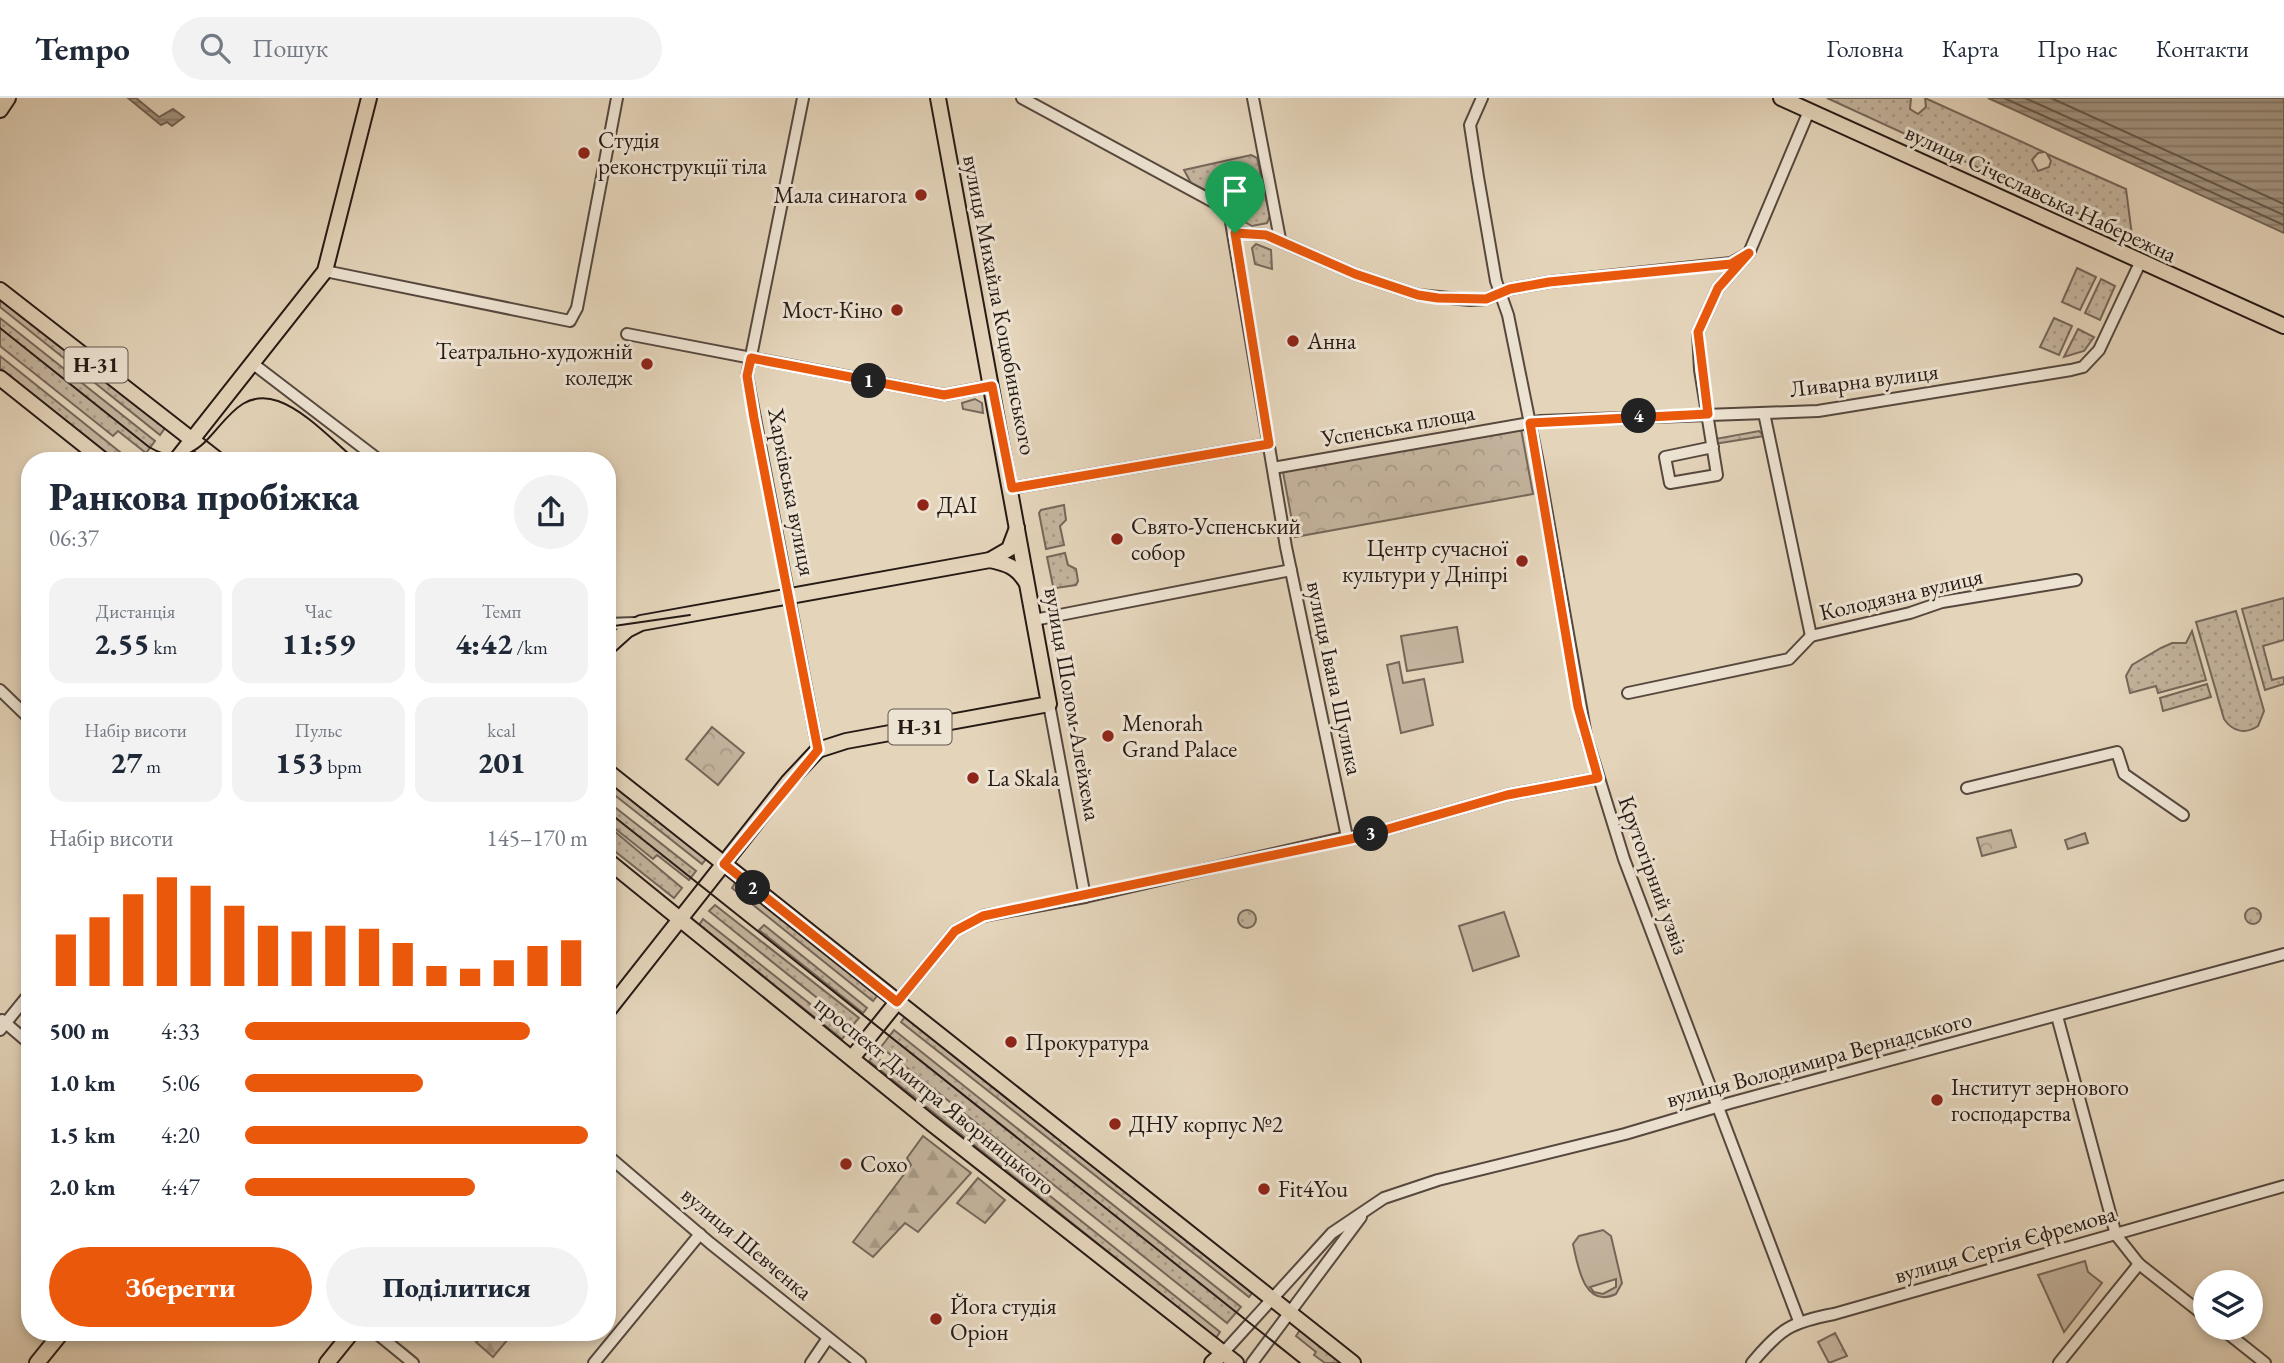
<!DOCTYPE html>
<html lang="uk">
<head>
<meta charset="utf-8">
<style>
  :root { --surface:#fff; --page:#f2f2f3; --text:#1f2937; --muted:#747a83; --line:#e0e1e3; --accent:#ea580c }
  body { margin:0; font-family:"EB Garamond",serif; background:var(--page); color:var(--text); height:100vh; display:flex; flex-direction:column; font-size:26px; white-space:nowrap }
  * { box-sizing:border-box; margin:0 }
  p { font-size:23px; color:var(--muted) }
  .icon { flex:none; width:38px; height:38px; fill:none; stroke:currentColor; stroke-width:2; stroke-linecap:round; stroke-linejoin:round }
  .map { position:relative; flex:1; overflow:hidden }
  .details { position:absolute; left:21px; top:354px; width:595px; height:889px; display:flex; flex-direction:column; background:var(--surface); border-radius:28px; box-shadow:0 4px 10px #0003 }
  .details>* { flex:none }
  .tools { position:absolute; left:2193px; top:1172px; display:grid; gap:14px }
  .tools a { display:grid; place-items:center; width:70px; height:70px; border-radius:50%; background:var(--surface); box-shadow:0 4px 10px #0003; font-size:35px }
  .pin { position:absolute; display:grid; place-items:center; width:60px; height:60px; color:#fff; margin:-72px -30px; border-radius:50% 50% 50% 0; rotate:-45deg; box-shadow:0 0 7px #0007 }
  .pin .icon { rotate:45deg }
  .km { position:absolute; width:35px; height:35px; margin:-18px; border-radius:50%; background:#222; color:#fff; font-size:19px; line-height:35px; text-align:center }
  .round { display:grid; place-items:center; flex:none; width:74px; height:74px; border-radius:37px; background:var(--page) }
  .head { display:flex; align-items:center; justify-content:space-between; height:119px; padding:0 28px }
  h1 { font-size:38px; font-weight:800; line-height:52px }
  .figures { display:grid; grid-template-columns:repeat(3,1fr); gap:10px; height:119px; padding:7px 28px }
  .figures div { display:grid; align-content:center; border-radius:18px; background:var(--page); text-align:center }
  .figures b { font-size:30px; font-weight:800 }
  .figures small { font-size:19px; font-weight:400 }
  .figures p { font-size:19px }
  .chart { height:196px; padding:14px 28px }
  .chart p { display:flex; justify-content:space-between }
  .chart svg { width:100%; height:126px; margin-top:7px; stroke:var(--accent); stroke-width:6 }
  .action { display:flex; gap:14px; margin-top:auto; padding:14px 28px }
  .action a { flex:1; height:80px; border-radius:42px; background:var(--accent); color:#fff; font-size:28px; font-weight:800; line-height:80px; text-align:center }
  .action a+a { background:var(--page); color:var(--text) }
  ul { padding:0 28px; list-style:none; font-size:23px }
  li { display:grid; grid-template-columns:112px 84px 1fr; align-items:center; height:52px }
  li i { height:18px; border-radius:9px; background:var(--accent) }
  header { display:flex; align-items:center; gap:42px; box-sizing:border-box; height:98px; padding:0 35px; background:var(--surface); border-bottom:2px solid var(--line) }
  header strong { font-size:33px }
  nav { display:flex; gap:38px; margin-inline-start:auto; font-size:24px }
  .search { width:490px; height:63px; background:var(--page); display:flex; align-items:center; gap:18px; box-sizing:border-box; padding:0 24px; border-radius:38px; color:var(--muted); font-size:26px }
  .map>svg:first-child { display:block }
  .grass { fill:url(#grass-dots); stroke:#75675a; stroke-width:2 }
  .forest { fill:url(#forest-firs); stroke:#75675a; stroke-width:2 }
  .park { fill:url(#park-crowns); stroke:#75675a; stroke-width:2 }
  .pitch { fill:#c4b49e; stroke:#75675a; stroke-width:2; fill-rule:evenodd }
  .water { fill:url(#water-rules); stroke:#716456; stroke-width:2 }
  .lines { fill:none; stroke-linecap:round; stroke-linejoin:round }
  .shore { stroke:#64584c; stroke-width:2 }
  .minor-casing { stroke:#56483e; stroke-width:14 }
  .major-casing { stroke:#261a15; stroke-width:18 }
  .minor { stroke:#ede3d2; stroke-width:10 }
  .major { stroke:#e4d4ba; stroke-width:14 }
  .tram { stroke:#261a15; stroke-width:2 }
  .route-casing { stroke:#fff; stroke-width:14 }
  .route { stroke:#ea580c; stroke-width:9 }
  .poi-dot { fill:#8f2418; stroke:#ede3d2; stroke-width:2.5 }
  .labels { text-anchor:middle; stroke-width:6; stroke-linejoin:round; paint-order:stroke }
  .shield { fill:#ede3d2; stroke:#62564e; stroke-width:2 }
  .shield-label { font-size:21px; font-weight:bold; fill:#261a15 }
  .poi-label { font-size:23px; fill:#261a15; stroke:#ede3d2; text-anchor:start }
  .street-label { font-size:23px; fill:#261a15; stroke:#ede3d2 }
</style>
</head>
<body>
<header>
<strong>Tempo</strong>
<div class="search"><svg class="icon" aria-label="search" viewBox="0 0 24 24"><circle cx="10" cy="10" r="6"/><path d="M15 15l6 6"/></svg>Пошук</div>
<nav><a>Головна</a><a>Карта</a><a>Про нас</a><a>Контакти</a></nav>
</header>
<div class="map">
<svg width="2284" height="1265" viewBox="0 0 2284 1265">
  <defs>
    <pattern id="grass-dots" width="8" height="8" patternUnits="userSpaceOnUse" patternTransform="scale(1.75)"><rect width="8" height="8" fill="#c4b49e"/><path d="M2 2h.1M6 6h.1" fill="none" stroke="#a89a87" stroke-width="1.8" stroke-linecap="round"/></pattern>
    <pattern id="forest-firs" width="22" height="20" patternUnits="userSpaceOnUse" patternTransform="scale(1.75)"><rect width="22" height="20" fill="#c4b49e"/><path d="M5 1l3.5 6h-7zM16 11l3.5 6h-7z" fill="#a89a87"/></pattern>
    <pattern id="park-crowns" width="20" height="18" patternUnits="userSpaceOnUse" patternTransform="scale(1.75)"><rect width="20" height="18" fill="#c4b49e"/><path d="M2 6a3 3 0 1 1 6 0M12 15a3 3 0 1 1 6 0" fill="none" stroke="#a89a87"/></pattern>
    <pattern id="water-rules" width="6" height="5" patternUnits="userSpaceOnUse" patternTransform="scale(1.75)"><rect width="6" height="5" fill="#a39582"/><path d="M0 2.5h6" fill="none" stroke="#857969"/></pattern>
  </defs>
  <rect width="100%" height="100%" fill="#e4d4ba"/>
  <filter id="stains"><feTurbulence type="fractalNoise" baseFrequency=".00286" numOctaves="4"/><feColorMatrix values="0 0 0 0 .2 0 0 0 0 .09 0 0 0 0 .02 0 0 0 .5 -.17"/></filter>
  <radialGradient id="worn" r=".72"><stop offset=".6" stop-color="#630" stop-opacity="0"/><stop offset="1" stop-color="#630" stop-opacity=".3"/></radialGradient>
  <!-- grass -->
  <g class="grass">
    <path d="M1827,0H1911L1910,11L1918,16L1926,9L1925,0L2044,54L2038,55L2032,62L2038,73L2049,69L2051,63L2047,56L2126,91L2133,145L2090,126V121Z"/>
    <path d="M1251,57L1257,60L1270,118L1267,125L1252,128L1243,123L1236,107L1191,85L1184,72Z"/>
    <path d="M1256,146L1271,152L1272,171L1255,166L1252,150Z"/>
    <path d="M2077,170L2096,179L2080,212L2062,204Z"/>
    <path d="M2101,181L2115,188L2100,222L2085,215Z"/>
    <path d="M0,198L165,330L160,337L0,209Z"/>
    <path d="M0,220L155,343L146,355L118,333L113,338L0,248Z"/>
    <path d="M2054,220L2072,228L2059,257L2040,249Z"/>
    <path d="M2078,231L2094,239L2084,253L2064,259Z"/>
    <path d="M0,258L130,362H115L0,270Z"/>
    <path d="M1759,333L1764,338L1714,346L1715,341Z"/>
    <path d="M1064,407L1066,422L1060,428L1064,447L1046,451L1039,415L1041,412Z"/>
    <path d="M1065,455L1068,467L1076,471L1078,483L1076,487L1056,490L1053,488L1047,459Z"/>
    <path d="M2284,500V542L2263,548L2272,582L2284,579V586L2265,592L2242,511Z"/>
    <path d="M2236,513L2264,613L2258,628C2245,637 2232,633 2224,621L2196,524Z"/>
    <path d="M2192,533L2206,582L2158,595L2156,588L2130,595L2126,578L2132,567L2161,550L2172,545H2186Z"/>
    <path d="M2207,586L2211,599L2163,613L2160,600Z"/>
    <path d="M607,683L706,761L702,766L607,691Z"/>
    <path d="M607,703L696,773L689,782L657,757L653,761L607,724Z"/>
    <path d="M607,727L682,790L674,800L607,747Z"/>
    <path d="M735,785L877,898L873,903L732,790Z"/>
    <path d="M715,807L859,920L852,928L709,813Z"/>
    <circle cx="2253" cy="818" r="8"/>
    <circle cx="1247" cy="821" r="9"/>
    <path d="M703,821L847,935L842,941L699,827Z"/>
    <path d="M764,827L867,910L863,915L759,832Z"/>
    <path d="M905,919L1252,1195L1249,1199L901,924Z"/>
    <path d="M894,932L1241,1209L1227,1225L881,949Z"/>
    <path d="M874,957L1220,1234L1216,1240L869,963Z"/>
    <path d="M1300,1232L1342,1265H1325L1314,1257L1316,1254L1296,1238Z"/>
  </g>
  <!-- forest -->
  <g class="forest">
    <path d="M975,301L982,305L983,315L963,311L962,305Z"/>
    <path d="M923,1038L971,1075L918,1134L905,1125L873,1159L853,1144L911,1067L907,1060Z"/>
    <path d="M978,1080L1005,1102L985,1125L957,1105Z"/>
    <path d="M490,1234H514L493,1259L476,1244Z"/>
  </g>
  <!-- park -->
  <g class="park">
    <path d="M1521,331L1533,396L1295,439L1283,374Z"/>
    <path d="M712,629L744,655L718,687L686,661Z"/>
    <path d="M2011,732L2016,749L1982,758L1977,740Z"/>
    <path d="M2085,735L2088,745L2068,751L2065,742Z"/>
    <path d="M1835,1235L1847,1258L1829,1265L1818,1244Z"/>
  </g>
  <!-- pitch -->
  <g class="pitch">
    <path d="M1457,529L1463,564L1407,573L1401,538Z"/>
    <path d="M1399,564L1403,585L1424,581L1433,627L1401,635L1387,567Z"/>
    <path d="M1504,814L1519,858L1473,873L1459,828Z"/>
    <path d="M1603,1132L1611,1138L1622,1185L1616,1196C1585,1211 1578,1170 1573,1146L1579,1138ZM1616,1181V1189L1603,1196L1594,1194L1590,1189Z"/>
    <path d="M2085,1163L2088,1174L2102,1185L2064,1234L2038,1177Z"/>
  </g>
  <!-- water -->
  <g class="water">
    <path d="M128,0H136L159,19L173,11L184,19L172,28L167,24L161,27Z"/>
    <path d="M1988,0H2284V135Z"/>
  </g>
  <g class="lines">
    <!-- shore -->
    <g class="shore">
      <path d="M2004,0L2284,127"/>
      <path d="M2025,0L2284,117"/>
      <path d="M2051,0L2284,106"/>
    </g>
    <defs>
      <g id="minor">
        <path d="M803,0L747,278L818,652"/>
        <path d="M1022,0L1223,109L1230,118L1286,449L1347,739"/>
        <path d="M1253,0L1280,141"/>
        <path d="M1482,0L1470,27L1478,79L1496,183L1508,217L1538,365L1586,638L1624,761L1799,1223"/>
        <path d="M1235,135L1266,137L1355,176L1418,197L1470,202L1486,201L1510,191L1549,184L1731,165L1749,155"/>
        <path d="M325,173L570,223L577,210L617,0"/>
        <path d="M627,236L944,297L991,288"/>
        <path d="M252,265L379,362"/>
        <path d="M1764,315L1811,538"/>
        <path d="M1713,349L1665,359L1670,385L1717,377L1700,272L1698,234L1718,190L1749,155L1809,13"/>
        <path d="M1273,370L1541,323L1818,313L2071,272L2083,269L2099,252L2140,165"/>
        <path d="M1012,390L1269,346"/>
        <path d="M1034,522L1291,472"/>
        <path d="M607,526L635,525"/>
        <path d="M1811,538L1910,515L1942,504L2076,482"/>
        <path d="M0,592L30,621"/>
        <path d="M1628,595L1789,561L1811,538"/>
        <path d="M1049,606L1085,799"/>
        <path d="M1967,690L2117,654L2124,676L2183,717"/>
        <path d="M897,904L955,833L983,818L1085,799L1347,739H1360L1507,697L1598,680"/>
        <path d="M2057,918L2116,1137L2139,1166L2205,1218"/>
        <path d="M2,922L30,946"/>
        <path d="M0,932L30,895"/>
        <path d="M607,1057L710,1145L860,1265"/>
        <path d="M2221,1230L2265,1265"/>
        <path d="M375,1234L413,1265"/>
        <path d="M1223,1255L1332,1135L1384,1100L1438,1082L1625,1036L1730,1005L2284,856"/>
        <path d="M594,1265L700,1136"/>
        <path d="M811,1265L828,1240"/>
        <path d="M1252,1265L1361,1119"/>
        <path d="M1752,1265C1780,1231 1791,1224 1834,1216L2284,1088"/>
        <path d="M2059,1265L2139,1166"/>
      </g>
      <g id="major">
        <path d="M1781,0L2284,228"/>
        <path d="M0,12L8,0"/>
        <path d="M0,192L218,362"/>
        <path d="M0,280L103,362"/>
        <path d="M176,362L325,173L369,0"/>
        <path d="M990,462C1007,466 1016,468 1026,484"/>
        <path d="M607,550L627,532L641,525L990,462L1009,451L1017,430"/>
        <path d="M607,673L1353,1265"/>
        <path d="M607,762L931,1025L1236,1265"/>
        <path d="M607,914L788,684L818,652L846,643L1049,606L938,0"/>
        <path d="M852,960L897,904"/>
        <path d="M37,1265L62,1234"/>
        <path d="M327,1265L352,1234"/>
        <path d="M1212,1265L1223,1255"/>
      </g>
    </defs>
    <!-- minor casing -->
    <use href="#minor" class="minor-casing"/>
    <!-- major casing -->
    <use href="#major" class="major-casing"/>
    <!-- minor -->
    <use href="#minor" class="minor"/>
    <!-- major -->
    <use href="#major" class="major"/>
    <!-- tram -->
    <g class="tram">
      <path d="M0,230L149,349C215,388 217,282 278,303C306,313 333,343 356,362"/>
      <path d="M607,529L690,517"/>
      <path d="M607,713L1300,1265"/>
    </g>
  </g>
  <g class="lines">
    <defs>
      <path id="route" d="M1235,135L1266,137L1355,176L1418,197L1438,200L1486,201L1510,191L1549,184L1731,166L1749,155L1718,190L1698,234L1708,316L1530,325L1578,609L1598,680L1507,697L1360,739L983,818L955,833L897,904L724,766L818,652L754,320L747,278L751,260L944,297L992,288L1012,390L1269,346Z"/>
    </defs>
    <!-- route casing -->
    <use href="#route" class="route-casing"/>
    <!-- route -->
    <use href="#route" class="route"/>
  </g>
  <!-- markers -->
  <g class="poi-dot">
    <circle cx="584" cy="55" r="7"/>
    <circle cx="921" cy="97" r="7"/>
    <circle cx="897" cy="212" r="7"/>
    <circle cx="1293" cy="243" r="7"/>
    <circle cx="647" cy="266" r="7"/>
    <circle cx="923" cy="407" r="7"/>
    <circle cx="1117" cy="441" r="7"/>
    <circle cx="1522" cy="463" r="7"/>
    <circle cx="1108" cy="638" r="7"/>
    <circle cx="973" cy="680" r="7"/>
    <circle cx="1011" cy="944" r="7"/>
    <circle cx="1937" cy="1002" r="7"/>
    <circle cx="1115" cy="1026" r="7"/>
    <circle cx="846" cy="1066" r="7"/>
    <circle cx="1264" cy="1091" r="7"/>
    <circle cx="936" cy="1221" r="7"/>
  </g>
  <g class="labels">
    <!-- shield labels -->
    <g class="shield">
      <rect x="64.5" y="249.5" width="63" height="35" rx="5"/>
      <rect x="888.5" y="611.5" width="63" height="35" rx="5"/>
    </g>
    <g class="shield-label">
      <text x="96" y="274">Н-31</text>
      <text x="920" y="636">Н-31</text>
    </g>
    <!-- poi labels -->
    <g class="poi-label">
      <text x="598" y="50">Студія<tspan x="598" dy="26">реконструкції тіла</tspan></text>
      <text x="907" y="105" text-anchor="end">Мала синагога</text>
      <text x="883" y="220" text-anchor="end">Мост-Кіно</text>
      <text x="1307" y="251">Анна</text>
      <text x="633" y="261" text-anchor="end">Театрально-художній<tspan x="633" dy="26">коледж</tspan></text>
      <text x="937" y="415">ДАІ</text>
      <text x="1131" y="436">Свято-Успенський<tspan x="1131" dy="26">собор</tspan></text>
      <text x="1508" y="458" text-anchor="end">Центр сучасної<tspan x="1508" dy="26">культури у Дніпрі</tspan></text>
      <text x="1122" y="633">Menorah<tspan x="1122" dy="26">Grand Palace</tspan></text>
      <text x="987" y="688">La Skala</text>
      <text x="1025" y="952">Прокуратура</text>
      <text x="1951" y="997">Інститут зернового<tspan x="1951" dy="26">господарства</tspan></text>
      <text x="1129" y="1034">ДНУ корпус №2</text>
      <text x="860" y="1074">Сохо</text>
      <text x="1278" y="1099">Fit4You</text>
      <text x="950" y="1216">Йога студія<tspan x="950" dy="26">Оріон</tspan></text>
    </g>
    <!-- street labels -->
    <g class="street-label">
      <text transform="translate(2041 95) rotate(25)" y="8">вулиця Січеславська Набережна</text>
      <text transform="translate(1000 207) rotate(79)" y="8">вулиця Михайла Коцюбинського</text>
      <text transform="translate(1864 282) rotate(-7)" y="8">Ливарна вулиця</text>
      <text transform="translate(1398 327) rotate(-10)" y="8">Успенська площа</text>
      <text transform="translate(792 394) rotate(79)" y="8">Харківська вулиця</text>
      <text transform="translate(1901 496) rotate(-13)" y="8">Колодязна вулиця</text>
      <text transform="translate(1335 580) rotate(78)" y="8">вулиця Івана Шулика</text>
      <text transform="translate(1073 606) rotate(80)" y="8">вулиця Шолом-Алейхема</text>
      <text transform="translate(1654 777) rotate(70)" y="8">Крутогірний узвіз</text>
      <text transform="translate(1819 961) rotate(-15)" y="8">вулиця Володимира Вернадського</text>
      <text transform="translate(935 997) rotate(39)" y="8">проспект Дмитра Яворницького</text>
      <text transform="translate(747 1145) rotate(40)" y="8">вулиця Шевченка</text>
      <text transform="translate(2005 1146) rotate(-16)" y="8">вулиця Сергія Єфремова</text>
    </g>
  </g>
  <rect width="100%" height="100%" filter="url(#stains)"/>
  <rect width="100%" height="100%" fill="url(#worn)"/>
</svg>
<div class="tools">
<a><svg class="icon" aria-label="layers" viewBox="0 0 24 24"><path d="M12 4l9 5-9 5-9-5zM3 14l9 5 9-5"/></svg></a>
</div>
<div class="pin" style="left:1235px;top:135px;background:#1e9e55"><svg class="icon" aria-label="arrive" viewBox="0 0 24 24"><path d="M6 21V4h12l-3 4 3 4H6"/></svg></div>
<b class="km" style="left:869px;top:283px">1</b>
<b class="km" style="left:753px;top:790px">2</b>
<b class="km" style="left:1371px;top:736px">3</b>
<b class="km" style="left:1639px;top:318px">4</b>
<section class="details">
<div class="head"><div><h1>Ранкова пробіжка</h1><p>06:37</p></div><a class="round"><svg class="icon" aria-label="share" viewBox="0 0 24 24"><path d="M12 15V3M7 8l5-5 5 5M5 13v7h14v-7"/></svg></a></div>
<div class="figures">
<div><p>Дистанція</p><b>2.55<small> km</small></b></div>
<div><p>Час</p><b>11:59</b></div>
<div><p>Темп</p><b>4:42<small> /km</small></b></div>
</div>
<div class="figures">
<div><p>Набір висоти</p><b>27<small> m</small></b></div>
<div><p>Пульс</p><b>153<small> bpm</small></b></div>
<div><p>kcal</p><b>201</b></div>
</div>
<div class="chart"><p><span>Набір висоти</span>145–170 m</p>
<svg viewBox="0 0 160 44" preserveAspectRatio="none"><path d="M5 44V26M15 44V20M25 44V12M35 44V6M45 44V9M55 44V16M65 44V23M75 44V25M85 44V23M95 44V24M105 44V29M115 44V37M125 44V38M135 44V35M145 44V30M155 44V28"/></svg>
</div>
<ul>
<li><b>500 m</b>4:33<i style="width:83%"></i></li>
<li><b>1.0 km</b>5:06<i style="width:52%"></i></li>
<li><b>1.5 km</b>4:20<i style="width:100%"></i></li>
<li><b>2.0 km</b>4:47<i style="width:67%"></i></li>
</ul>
<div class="action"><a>Зберегти</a><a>Поділитися</a></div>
</section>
</div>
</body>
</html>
